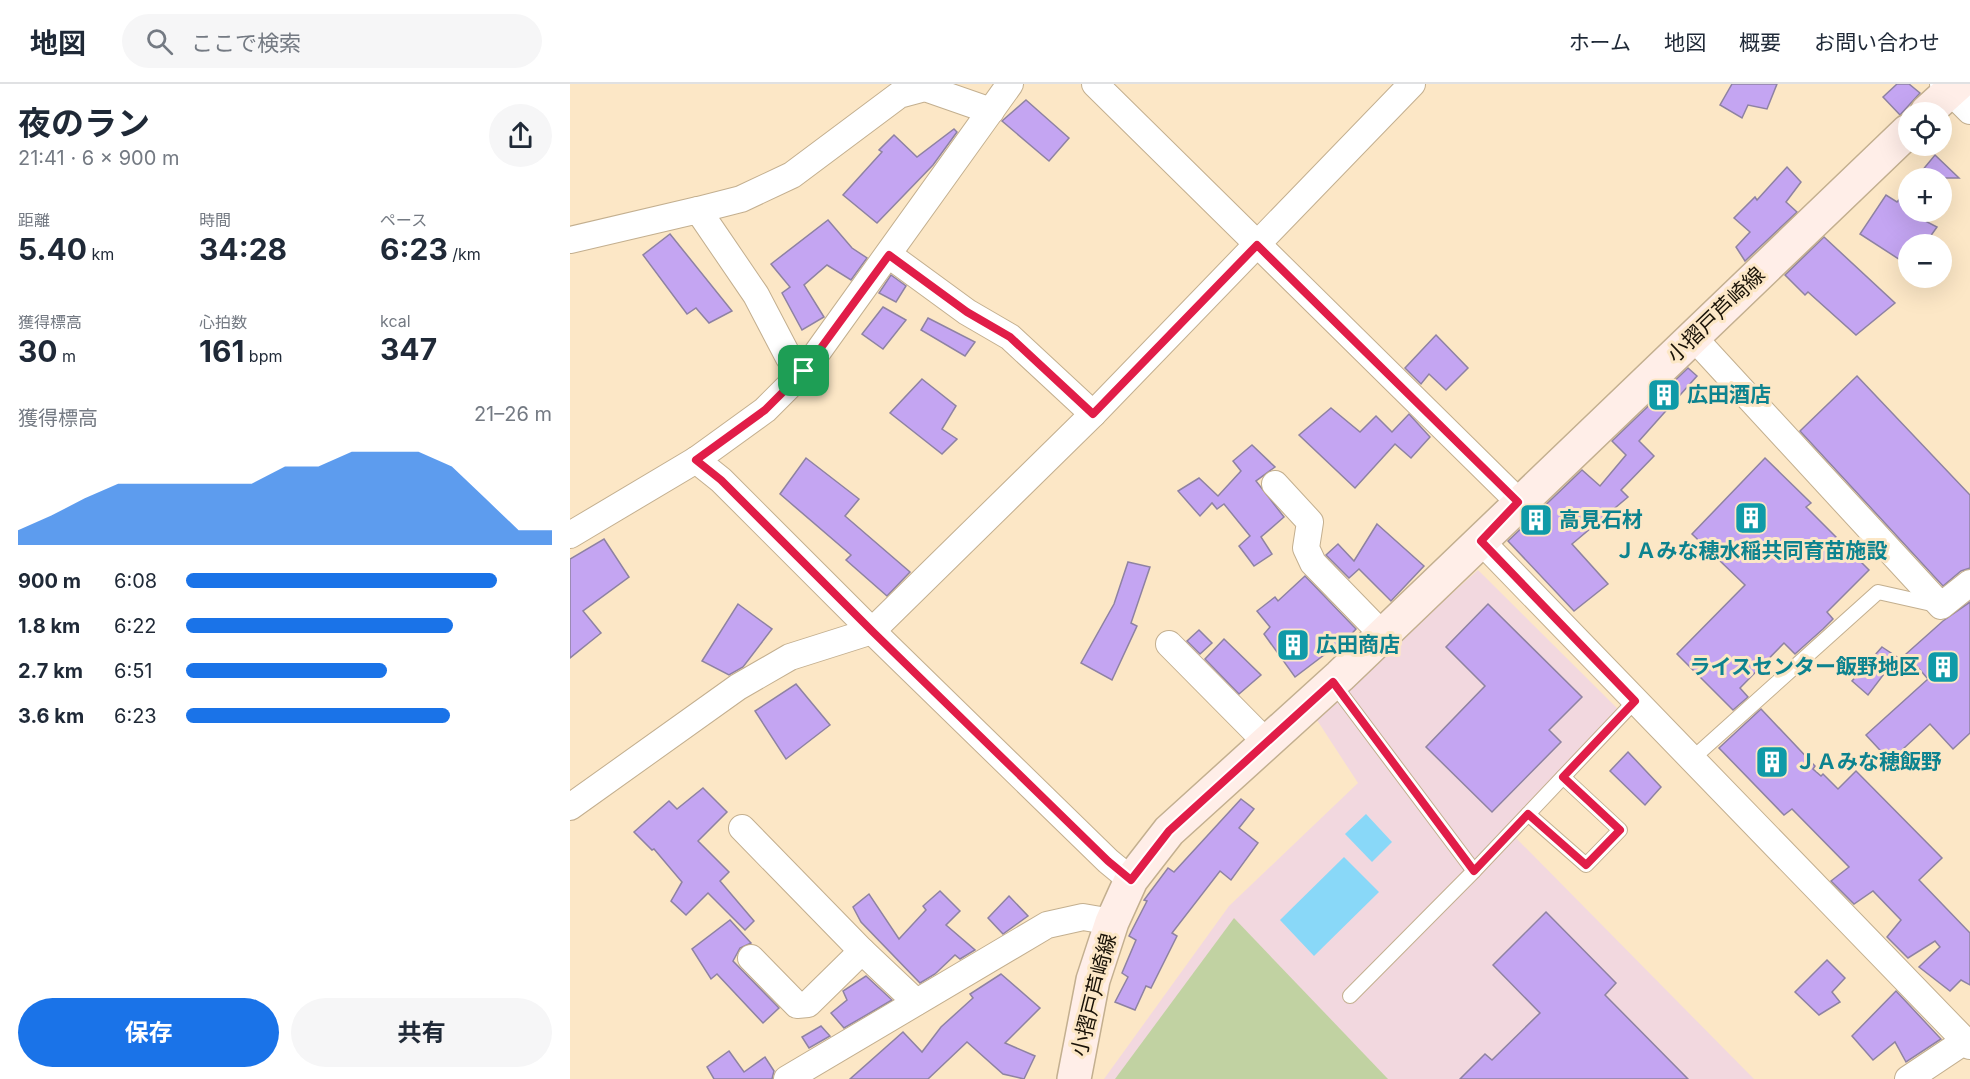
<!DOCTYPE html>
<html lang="ja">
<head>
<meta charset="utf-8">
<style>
  :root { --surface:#fff; --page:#f6f6f7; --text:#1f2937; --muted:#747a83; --line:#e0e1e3; --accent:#1a73e8 }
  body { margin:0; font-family:Inter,"Noto Sans JP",sans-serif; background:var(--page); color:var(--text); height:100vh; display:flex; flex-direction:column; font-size:22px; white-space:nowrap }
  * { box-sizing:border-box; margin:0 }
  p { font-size:20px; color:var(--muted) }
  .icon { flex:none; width:33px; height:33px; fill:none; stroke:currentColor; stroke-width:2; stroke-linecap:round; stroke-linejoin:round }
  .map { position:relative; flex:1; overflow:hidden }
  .side { display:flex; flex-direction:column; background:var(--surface); width:570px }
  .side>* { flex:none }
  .tools { position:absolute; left:1328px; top:18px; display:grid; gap:12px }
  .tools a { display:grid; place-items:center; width:54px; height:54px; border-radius:50%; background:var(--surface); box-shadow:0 6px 24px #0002; font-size:30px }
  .pin { position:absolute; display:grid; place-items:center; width:51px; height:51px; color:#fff; margin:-26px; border-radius:12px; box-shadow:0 3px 9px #0006 }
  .round { display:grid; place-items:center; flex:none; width:63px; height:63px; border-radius:32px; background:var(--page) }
  .headline { display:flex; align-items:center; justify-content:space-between; height:102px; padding:0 18px }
  h1 { font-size:33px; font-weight:700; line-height:45px }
  .figures { display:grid; grid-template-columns:repeat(3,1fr); gap:9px; height:102px; padding:6px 18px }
  .figures div { display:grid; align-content:center }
  .figures b { font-size:30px; font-weight:700 }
  .figures small { font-size:16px; font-weight:400 }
  .figures p { font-size:16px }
  .chart { height:168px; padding:12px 18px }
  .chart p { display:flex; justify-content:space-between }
  .chart svg { width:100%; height:108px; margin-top:6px; fill:var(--accent); opacity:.7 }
  .cta { display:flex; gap:12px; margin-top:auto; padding:12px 18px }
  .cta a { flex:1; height:69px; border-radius:36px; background:var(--accent); color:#fff; font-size:24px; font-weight:700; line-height:69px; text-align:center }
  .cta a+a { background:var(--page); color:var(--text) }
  ul { padding:0 18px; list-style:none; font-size:20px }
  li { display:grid; grid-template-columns:96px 72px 1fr; align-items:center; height:45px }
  li i { height:15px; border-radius:8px; background:var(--accent) }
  header { display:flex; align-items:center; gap:36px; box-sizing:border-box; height:84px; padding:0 30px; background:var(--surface); border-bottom:2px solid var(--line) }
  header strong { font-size:28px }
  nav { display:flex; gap:33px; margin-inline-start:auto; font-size:21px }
  .search { width:420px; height:54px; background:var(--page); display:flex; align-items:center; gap:15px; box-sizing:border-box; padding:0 21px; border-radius:33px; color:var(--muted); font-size:22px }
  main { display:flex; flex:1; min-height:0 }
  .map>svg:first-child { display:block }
  .education { fill:#f2d8df }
  .green { fill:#c1d2a2 }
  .water { fill:#89d8f8 }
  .building { fill:#c4a5f2; stroke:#8e82a2; stroke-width:1.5 }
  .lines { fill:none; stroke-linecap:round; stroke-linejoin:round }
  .lane-casing { stroke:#c3af8f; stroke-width:16 }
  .street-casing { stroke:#c3af8f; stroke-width:28 }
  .secondary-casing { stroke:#c3af8f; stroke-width:36 }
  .lane { stroke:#fff; stroke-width:14 }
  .street { stroke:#fff; stroke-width:26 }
  .secondary { stroke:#ffeee8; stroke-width:33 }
  .route-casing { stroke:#fff; stroke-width:12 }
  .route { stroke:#e11d48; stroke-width:8 }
  .labels { text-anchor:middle; stroke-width:6; stroke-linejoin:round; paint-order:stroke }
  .street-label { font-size:21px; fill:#191207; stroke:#fce7c6 }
  .culture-label { font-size:21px; font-weight:bold; fill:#0d838f; stroke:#fce7c6; text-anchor:start }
</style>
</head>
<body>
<header>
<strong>地図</strong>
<div class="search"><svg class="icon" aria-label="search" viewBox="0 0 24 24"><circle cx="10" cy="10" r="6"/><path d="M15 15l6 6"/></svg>ここで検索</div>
<nav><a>ホーム</a><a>地図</a><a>概要</a><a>お問い合わせ</a></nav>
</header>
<main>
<section class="side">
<div class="headline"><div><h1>夜のラン</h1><p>21:41 · 6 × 900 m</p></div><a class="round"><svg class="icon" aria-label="share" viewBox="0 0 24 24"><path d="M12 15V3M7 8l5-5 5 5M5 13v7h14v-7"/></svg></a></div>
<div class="figures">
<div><p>距離</p><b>5.40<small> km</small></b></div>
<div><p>時間</p><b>34:28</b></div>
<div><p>ペース</p><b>6:23<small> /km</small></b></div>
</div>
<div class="figures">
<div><p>獲得標高</p><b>30<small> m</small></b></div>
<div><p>心拍数</p><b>161<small> bpm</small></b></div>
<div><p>kcal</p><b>347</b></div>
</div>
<div class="chart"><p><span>獲得標高</span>21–26 m</p>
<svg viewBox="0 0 160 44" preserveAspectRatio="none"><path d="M0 44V38L10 32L20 25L30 19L40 19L50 19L60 19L70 19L80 12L90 12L100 6L110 6L120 6L130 12L140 25L150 38L160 38V44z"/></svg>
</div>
<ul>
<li><b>900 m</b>6:08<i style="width:85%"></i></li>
<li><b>1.8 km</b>6:22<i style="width:73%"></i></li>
<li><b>2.7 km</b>6:51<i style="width:55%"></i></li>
<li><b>3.6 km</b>6:23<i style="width:72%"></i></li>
</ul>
<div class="cta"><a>保存</a><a>共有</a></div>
</section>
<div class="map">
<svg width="1400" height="995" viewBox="0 0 1400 995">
  <rect width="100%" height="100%" fill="#fce7c6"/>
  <!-- education -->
  <path class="education" d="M908,486L1058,635L946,754L1184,995H534L659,822L788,699L745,633Z"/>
  <!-- green -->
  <path class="green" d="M664,834L818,995H545Z"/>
  <!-- water -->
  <g class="water">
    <path d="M796,730L822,758L802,778L775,750Z"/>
    <path d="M774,773L809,808L744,872L710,836Z"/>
  </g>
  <!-- building -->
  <g class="building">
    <path d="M1162,0H1207L1197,25L1178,21L1172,34L1150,21Z"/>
    <path d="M1327,0H1339L1350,9L1330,31L1313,13Z"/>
    <path d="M456,16L499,54L479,77L432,37Z"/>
    <path d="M384,45L387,48L363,81L307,139L273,111L312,68L309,66L324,51L347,73Z"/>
    <path d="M1365,71L1389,94H1346Z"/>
    <path d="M1217,83L1231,98L1216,118L1227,128L1175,177L1166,163L1180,148L1164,134L1185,113L1187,116Z"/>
    <path d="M1338,105V128L1367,143L1355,160H1338V181L1290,150L1316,111L1327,118Z"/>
    <path d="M258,136L282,164L297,174L281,196L257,181L234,201L254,233L232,246L212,209L220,203L201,180Z"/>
    <path d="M100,150L162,227L139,239L126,224L117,230L73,171Z"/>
    <path d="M1254,153L1325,219L1286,251L1238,208L1235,211L1215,191Z"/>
    <path d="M321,191L336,202L326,218L309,209Z"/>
    <path d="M313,223L336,236L313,265L292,250Z"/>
    <path d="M358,234L405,258L395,272L351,246Z"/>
    <path d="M866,251L898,284L876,306L859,290L851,300L835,284Z"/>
    <path d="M1118,284L1127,292L1069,357L1084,372L1051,406L1058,413L1002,460L1038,500L1004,527L938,457L1012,386L1030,402L1056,371L1042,357Z"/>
    <path d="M1287,292L1400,411V484L1391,487L1373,502L1230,347Z"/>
    <path d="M352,295L386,322L372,345L387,355L372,370L320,329Z"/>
    <path d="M761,324L790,348L806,332L822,348L839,330L860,353L841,374L825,360L785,404L729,351Z"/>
    <path d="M682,361L705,383L686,397L714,433L691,453L702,470L684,482L669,462L680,452L654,420L647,425L642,419L630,432L608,407L629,394L648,412L671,387L663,377Z"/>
    <path d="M236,374L289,415L275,432L340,488L317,512L276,476L281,471L210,410Z"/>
    <path d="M1195,374L1241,419L1236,423L1299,486L1257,528L1263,535L1253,545L1225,570L1214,559L1170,604L1178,613L1163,626L1107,570L1175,501L1122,450Z"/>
    <path d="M807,440L854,482L821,517L789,485L779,494L756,471L768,460L784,477Z"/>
    <path d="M34,455L59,493L13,527L31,549L0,574V475Z"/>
    <path d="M558,478L580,483L561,539L567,542L542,596L511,579L544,520Z"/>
    <path d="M735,492L786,545L765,568L762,565L725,593L694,550L700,543L687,527L705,513L708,517Z"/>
    <path d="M1400,518V649L1383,665L1360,640L1320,677L1296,651L1358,595L1336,570L1373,537Z"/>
    <path d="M168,520L202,545L173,583L159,591L132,577Z"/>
    <path d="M918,520L1012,613L979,646L991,658L922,728L856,663L915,602L876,563Z"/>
    <path d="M629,546L642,559L630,570L617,557Z"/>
    <path d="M654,555L691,591L669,610L635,575Z"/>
    <path d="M1312,563L1327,573L1298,611L1282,597Z"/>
    <path d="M226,600L260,641L216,675L185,627Z"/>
    <path d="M1191,625L1245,682L1243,685L1251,692L1253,690L1268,705L1286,687L1372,774L1349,796L1400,849V901L1391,896L1380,907L1349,883L1370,863L1365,857L1338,874L1317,853L1331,836L1303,807L1284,820L1261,797L1279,783L1222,725L1214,731L1149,664Z"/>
    <path d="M1058,668L1091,703L1075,721L1040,687Z"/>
    <path d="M133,704L157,728L128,757L159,788L150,797L184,837L175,846L138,809L116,831L101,817L112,798L84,765L82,766L64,748L99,717L107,725Z"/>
    <path d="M671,715L684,725L669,744L688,759L661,796L650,787L602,849L607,852L581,904L576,902L565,926L545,918L558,893L552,889L566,856L559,852L577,817L574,816L598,784L604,788Z"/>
    <path d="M370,807L390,827L376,841L405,866L390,875L385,871L365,890L350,899L291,838L283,823L299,810L329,855L356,826L353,822Z"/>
    <path d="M439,812L458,832L433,850L418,834Z"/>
    <path d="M976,828L1046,899L1035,911L1118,995H890L915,970L922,976L970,929L923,881Z"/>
    <path d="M160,836L181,859L170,864L163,877L209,924L193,939L147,890L141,895L122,865Z"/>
    <path d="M1257,876L1275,894L1262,908L1270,918L1249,931L1225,908Z"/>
    <path d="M431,890L470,924L435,959L465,972L454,995L433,990L397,958L358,995H280L333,948L352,968L371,943L403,914L400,910Z"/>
    <path d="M296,892L322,916L274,944L261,929L277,916L273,907Z"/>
    <path d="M1326,907L1371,955L1336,978L1325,958L1303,976L1282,952Z"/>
    <path d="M251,942L260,952L239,964L232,953Z"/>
    <path d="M159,967L174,988L195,973L204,987L202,995H144L137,983Z"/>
  </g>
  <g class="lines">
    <defs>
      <g id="lane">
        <path d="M763,599L904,787L780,912"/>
        <path d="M1122,675L1308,508L1366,521"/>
        <path d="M958,730L1016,781L1050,746L993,693"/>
        <path d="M904,787L1065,617"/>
      </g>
      <g id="street">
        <path d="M525,0L949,418"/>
        <path d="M1373,0L1400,27"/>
        <path d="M128,126L171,115L222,91L329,11L355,4L421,27"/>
        <path d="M0,156L128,126L186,211L219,274L234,287"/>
        <path d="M319,171L397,228L440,253L523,330"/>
        <path d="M1124,254L1371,522L1400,499"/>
        <path d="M126,376L151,396L302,547L538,777L561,796"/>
        <path d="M705,400L740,438L736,464L743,479L813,551"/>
        <path d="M0,451L126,376L195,326L234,287L440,0"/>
        <path d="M911,457L1400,962"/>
        <path d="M599,560L696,658"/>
        <path d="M0,723L168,603L220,573L302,547L523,330L842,0"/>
        <path d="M172,744L292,867"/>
        <path d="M181,874L227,921L238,920L292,867L346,918"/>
        <path d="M217,995L477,841L513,833L542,838"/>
        <path d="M1338,995L1395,957"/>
      </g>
      <g id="secondary">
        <path d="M1357,28L1388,0"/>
        <path d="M504,995L523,896L542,838L561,796L599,747L770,592L1338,47"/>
      </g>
    </defs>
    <!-- lane casing -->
    <use href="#lane" class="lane-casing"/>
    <!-- street casing -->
    <use href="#street" class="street-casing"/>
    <!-- secondary casing -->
    <use href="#secondary" class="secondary-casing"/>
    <!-- lane -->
    <use href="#lane" class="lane"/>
    <!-- street -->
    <use href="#street" class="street"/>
    <!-- secondary -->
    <use href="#secondary" class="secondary"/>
  </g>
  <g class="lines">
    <defs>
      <path id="route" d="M687,161L948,418L911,457L1065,617L993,693L1050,746L1016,781L958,730L904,787L763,598L599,747L561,796L538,777L302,547L151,396L126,376L195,326L234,287L319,171L397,228L440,253L523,330Z"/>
    </defs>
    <!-- route casing -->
    <use href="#route" class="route-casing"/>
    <!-- route -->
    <use href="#route" class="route"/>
  </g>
  <!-- icons -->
  <defs>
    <symbol id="building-square" viewBox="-11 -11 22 22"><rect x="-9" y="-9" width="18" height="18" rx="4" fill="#0f9aa8" stroke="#fce7c6"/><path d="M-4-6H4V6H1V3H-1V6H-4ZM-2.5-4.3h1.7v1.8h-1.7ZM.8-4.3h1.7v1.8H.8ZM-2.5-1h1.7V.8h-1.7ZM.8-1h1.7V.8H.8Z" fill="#fff"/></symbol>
  </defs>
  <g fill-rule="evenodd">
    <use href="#building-square" x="1075" y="292" width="38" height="38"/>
    <use href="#building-square" x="1162" y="415" width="38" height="38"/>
    <use href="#building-square" x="947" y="417" width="38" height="38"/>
    <use href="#building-square" x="704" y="542" width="38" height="38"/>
    <use href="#building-square" x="1354" y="564" width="38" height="38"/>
    <use href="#building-square" x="1183" y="659" width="38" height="38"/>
  </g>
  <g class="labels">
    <!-- street labels -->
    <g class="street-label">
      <text transform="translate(1146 231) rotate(-44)" y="7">小摺戸芦崎線</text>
      <text transform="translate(524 911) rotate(-76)" y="7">小摺戸芦崎線</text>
    </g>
    <!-- culture labels -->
    <g class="culture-label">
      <text x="1117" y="318">広田酒店</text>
      <text x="989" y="443">高見石材</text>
      <text x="1181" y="474" text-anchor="middle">ＪＡみな穂水稲共同育苗施設</text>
      <text x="746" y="568">広田商店</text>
      <text x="1350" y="590" text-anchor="end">ライスセンター飯野地区</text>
      <text x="1225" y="685">ＪＡみな穂飯野</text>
    </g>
  </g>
</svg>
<div class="tools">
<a><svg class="icon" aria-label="locate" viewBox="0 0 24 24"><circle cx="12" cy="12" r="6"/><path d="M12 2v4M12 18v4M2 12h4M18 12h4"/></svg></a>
<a>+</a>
<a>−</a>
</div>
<div class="pin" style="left:234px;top:287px;background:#1e9e55"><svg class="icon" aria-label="arrive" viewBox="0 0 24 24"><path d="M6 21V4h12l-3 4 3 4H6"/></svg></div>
</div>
</main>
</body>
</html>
